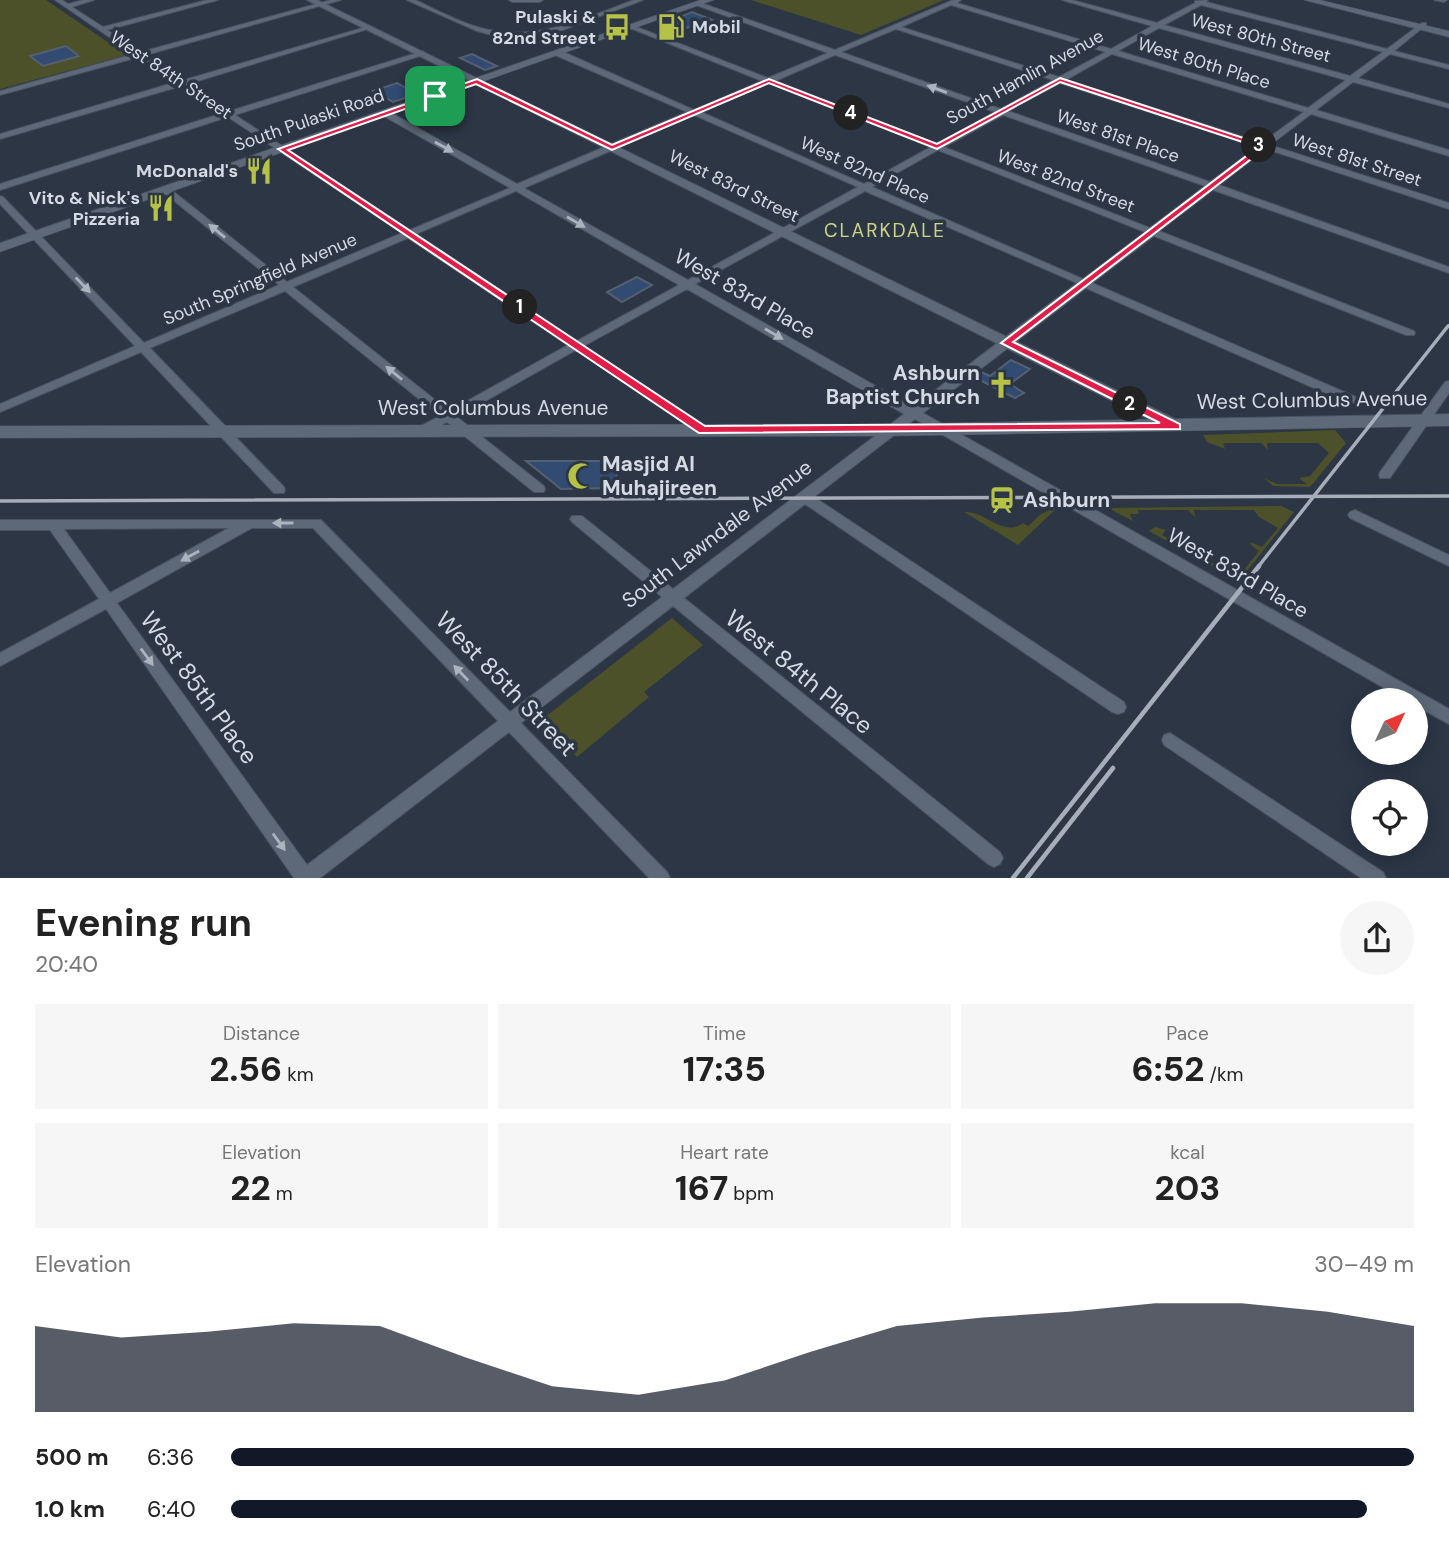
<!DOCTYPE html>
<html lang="en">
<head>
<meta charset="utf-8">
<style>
  :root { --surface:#fff; --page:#f6f6f6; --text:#222; --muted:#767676; --accent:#111827 }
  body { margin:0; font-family:"DM Sans",sans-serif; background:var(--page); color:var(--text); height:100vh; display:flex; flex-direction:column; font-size:26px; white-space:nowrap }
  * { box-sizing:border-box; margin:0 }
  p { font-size:23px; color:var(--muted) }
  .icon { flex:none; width:38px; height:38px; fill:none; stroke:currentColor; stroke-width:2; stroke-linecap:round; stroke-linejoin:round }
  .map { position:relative; height:878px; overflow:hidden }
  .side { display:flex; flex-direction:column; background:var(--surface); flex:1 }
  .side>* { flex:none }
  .needle { width:46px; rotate:46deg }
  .controls { position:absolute; left:1351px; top:688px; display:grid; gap:14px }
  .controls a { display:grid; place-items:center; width:77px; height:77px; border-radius:50%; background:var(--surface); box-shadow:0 4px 18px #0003; font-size:35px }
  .pin { position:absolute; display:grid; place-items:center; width:60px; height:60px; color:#fff; margin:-30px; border-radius:14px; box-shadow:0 4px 10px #0006 }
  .km { position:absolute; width:35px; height:35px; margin:-18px; border-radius:50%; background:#222; color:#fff; font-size:19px; line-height:35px; text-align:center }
  .round { display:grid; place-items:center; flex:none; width:74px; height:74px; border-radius:37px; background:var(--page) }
  .head { display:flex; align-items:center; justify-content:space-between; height:119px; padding:0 35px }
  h1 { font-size:38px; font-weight:700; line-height:52px }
  .figures { display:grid; grid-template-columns:repeat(3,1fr); gap:10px; height:119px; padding:7px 35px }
  .figures div { display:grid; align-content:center; border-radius:0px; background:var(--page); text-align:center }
  .figures b { font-size:35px; font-weight:700 }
  .figures small { font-size:19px; font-weight:400 }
  .figures p { font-size:19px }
  .chart { height:196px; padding:14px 35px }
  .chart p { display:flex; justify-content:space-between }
  .chart svg { width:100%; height:126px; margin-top:7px; fill:var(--accent); opacity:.7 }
  ul { padding:0 35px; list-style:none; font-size:23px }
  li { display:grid; grid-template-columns:112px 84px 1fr; align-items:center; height:52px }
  li i { height:18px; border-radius:9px; background:var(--accent) }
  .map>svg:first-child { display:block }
  .green { fill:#4c512a }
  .building { fill:#314b72; stroke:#545f6f; stroke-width:2 }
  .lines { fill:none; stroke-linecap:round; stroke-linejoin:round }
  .minor-casing { stroke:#4a525f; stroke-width:2 }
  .tertiary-casing { stroke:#4a525f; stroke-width:2 }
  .secondary-casing { stroke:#4a525f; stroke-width:1 }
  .minor { fill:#5d6878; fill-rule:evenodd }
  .tertiary { fill:#5d6878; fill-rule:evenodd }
  .secondary { fill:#5d6878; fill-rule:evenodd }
  .rail-far2 { stroke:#a6aeb9; stroke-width:2.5 }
  .rail-far1 { stroke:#a6aeb9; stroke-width:3.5 }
  .rail { stroke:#a6aeb9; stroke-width:4.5 }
  .oneway { fill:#aab3be }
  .route { fill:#e11d48; stroke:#fff; stroke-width:2; fill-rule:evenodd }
  .labels { text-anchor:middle; stroke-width:7; stroke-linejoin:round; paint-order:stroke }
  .far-poi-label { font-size:18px; font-weight:bold; fill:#d4dbe4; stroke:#2c3645; text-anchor:end }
  .far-street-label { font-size:18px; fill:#d4dbe4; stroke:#2c3645 }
  .far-neighbourhood-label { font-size:19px; letter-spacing:2px; fill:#cbd487; stroke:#2c3645 }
  .street-label { font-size:21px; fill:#d4dbe4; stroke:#2c3645 }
  .poi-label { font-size:21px; font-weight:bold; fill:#d4dbe4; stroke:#2c3645; text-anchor:start }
  .near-street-label { font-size:24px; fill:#d4dbe4; stroke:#2c3645 }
</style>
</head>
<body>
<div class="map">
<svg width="1449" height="878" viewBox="0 0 1449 878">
  <rect width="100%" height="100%" fill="#2c3645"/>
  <!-- green -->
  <g class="green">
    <path d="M0,0H46L127,55L0,89Z"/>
    <path d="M751,0H944L861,35Z"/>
    <path d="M1335,430L1346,443L1310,487L1273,486L1264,478L1277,484H1307L1299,478L1310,476L1329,453L1318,443H1267L1268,450L1261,443H1223L1225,449L1207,442L1203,435Z"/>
    <path d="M1281,506L1294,512L1239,581L1149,531L1155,527L1166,530L1162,535L1225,570L1230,565L1243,571L1259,551L1251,545L1250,542L1262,547L1278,528L1259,517L1254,510H1194L1195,517L1188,510H1138L1139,514H1130L1133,521L1108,508Z"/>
    <path d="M1054,508H1057L1018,545L964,512C985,510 1003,538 1023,523L1028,526L1041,514Z"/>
    <path d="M672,618L703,645L644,692L649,697L577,757L540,721Z"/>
  </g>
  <!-- building -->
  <g class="building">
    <path d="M692,12L712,20L674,32L659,26Z"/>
    <path d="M66,46L79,56L43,66L30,56Z"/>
    <path d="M472,54L480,58L497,66L485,70L460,58Z"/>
    <path d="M397,83L417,94L393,102L373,91Z"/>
    <path d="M637,277L652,285L622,302L607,292Z"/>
    <path d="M1011,360L1030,369L1010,384L1024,393L1015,398L974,377L981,372L990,376Z"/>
    <path d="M526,461H618L615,488L561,489Z"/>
  </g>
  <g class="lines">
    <defs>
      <g id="minor">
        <path d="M55,0H62L68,4L83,0H94L72,7L103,27L207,0H218L107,30L141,52L331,0H341L146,55L184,80L366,27L371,28L188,84L230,111L423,51V55L235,115L410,230L510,188L382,115V111H388L517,184L687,112L555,55V51H561L694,110L762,81L630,28V26H634L768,78L828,53L696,5L695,4L698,2L835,50L953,0H961L957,3L1111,49L1152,26L1062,0H1072L1157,23L1195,3V1L1208,0L1206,2L1387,49L1422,23H1426V25L1394,51L1449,65V69L1390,54L1358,78L1449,104V108L1353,82L1316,110L1449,150V156L1311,114L1270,145L1449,203V209L1266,149L1219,185L1449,267V273L1213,190L1159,231L1414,331L1415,333L1414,335H1406L1154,236L1092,283L1356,397L1358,400L1356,403H1348L1086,288L923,413L1449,709V724L1416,706V700H1405L915,419L814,497L1124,702L1126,707L1124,712L1118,714L1112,712L805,504L684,598L1000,852L1003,858L1000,864L994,867L988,864L673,606L521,723L667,872L670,878H649L509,732L320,878H294L106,609L0,666V653L99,599L50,530H0V520H321L510,712L662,597L572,522L570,519L572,516H582L673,589L904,414L687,289L584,346L707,427L709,430L707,433H699L576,350L457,417L544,486L545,489L544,492H534L447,422L425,434H417L415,431L417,428L440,416L285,291L150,348L284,487L285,490L284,493H274L141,352L0,412V404L135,346L0,204V196L3,197L144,343L279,285L163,192V188H169L287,282L402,233L228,117L0,190V184L223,113L181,86L0,139V134L176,82L139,57L0,95V91L134,54ZM951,5L1106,52L1059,77L901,27ZM1201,5L1383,52L1350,76L1164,25ZM1159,28L1346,80L1308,108L1118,51ZM896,29L1053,80L1001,109L841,52ZM1112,54L1304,112L1262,143L1066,80ZM835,55L995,112L937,144L775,81ZM769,83L931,147L864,184L701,112ZM1060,83L1257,147L1210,182L1008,111ZM694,115L858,187L688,280L524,188ZM1003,115L1205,186L1150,228L944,147ZM938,150L1145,232L1083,279L872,187ZM516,191L679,285L577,341L416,234ZM865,191L1077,283L913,407L695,284ZM408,238L568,345L449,411L293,287ZM229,528L110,593L64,529ZM252,528H313L498,721L307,865L117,603Z"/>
        <path d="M407,0H415C437,10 458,22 481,28C534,43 585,18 634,0H643L563,30L520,37H499L477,31Z"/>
        <path d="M509,0H543L540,2H512Z"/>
        <path d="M1434,0H1447L1444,2Z"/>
        <path d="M1449,381V393L1390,478H1380L1379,475L1380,472L1445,382Z"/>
        <path d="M1355,510L1449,555V566L1350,518L1348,515L1350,512Z"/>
        <path d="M1170,733L1383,872L1386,878H1361L1164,745L1162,740L1164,735Z"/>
      </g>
      <path id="tertiary" d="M307,0H317L1181,422L1184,426L1181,430H1171Z"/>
      <g id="secondary">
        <path d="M700,0H714L0,252V243Z"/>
        <path d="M1304,0H1320L1449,31V37Z"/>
        <path d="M1449,414V426L892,436L0,438V426L892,424Z"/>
      </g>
    </defs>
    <!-- minor casing -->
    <use href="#minor" class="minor-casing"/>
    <!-- tertiary casing -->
    <use href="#tertiary" class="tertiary-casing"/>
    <!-- secondary casing -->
    <use href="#secondary" class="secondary-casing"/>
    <!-- minor -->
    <use href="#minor" class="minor"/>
    <!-- tertiary -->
    <use href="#tertiary" class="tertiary"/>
    <!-- secondary -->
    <use href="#secondary" class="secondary"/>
    <!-- rail-far2 -->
    <path class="rail-far2" d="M1447,328L1449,325"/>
    <!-- rail-far1 -->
    <g class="rail-far1">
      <path d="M0,501L1449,496"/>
      <path d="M1258,567L1448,326"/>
    </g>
    <!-- rail -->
    <g class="rail">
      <path d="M1013,878L1259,566"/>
      <path d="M1027,878L1113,768"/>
    </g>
  </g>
  <!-- one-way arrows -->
  <defs><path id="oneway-solid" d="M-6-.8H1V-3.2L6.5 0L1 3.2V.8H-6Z" transform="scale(1.75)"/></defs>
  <g class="oneway">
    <use href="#oneway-solid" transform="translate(937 89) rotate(-160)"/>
    <use href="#oneway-solid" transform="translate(444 147) rotate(29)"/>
    <use href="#oneway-solid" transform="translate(576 222) rotate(30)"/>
    <use href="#oneway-solid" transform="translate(217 231) rotate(-141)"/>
    <use href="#oneway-solid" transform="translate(83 285) rotate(46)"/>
    <use href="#oneway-solid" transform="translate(774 334) rotate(30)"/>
    <use href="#oneway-solid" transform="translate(394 373) rotate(-141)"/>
    <use href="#oneway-solid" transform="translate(283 523) rotate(180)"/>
    <use href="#oneway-solid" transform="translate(190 556) rotate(151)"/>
    <use href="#oneway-solid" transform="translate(147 657) rotate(54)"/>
    <use href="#oneway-solid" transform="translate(461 673) rotate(-134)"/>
    <use href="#oneway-solid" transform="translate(279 842) rotate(54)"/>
  </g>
  <!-- route -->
  <path class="route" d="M1060,78L1268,146L1013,342L1180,424V429L699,433L278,149L477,79L612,145L769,79L937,144ZM1060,82L1258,147L1001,343L1160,423L705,426L288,150L476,84L612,150L769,83L937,149Z"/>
  <!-- icons -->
  <defs>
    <symbol id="bus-bare" viewBox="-9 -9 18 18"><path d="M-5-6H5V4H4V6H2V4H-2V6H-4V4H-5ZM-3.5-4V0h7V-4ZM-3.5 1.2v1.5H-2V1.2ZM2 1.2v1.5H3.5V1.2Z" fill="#b6c148" stroke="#2c3645" stroke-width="2.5" paint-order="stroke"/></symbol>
    <symbol id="fuel-bare" viewBox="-9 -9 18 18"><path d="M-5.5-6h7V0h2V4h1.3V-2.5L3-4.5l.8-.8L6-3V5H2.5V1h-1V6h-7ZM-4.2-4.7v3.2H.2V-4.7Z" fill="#b6c148" stroke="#2c3645" stroke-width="2.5" paint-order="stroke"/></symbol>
    <symbol id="restaurant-bare" viewBox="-9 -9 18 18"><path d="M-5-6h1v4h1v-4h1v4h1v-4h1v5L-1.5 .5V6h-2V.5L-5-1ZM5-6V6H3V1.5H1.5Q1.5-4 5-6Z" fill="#b6c148" stroke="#2c3645" stroke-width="2.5" paint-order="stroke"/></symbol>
    <symbol id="church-bare" viewBox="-9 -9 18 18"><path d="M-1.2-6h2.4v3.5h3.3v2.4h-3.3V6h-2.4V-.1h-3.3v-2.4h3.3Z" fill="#b6c148" stroke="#2c3645" stroke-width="2.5" paint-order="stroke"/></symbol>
    <symbol id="mosque-bare" viewBox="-9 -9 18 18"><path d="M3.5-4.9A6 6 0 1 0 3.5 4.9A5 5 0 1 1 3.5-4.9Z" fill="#b6c148" stroke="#2c3645" stroke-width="2.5" paint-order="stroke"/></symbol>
    <symbol id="station-bare" viewBox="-9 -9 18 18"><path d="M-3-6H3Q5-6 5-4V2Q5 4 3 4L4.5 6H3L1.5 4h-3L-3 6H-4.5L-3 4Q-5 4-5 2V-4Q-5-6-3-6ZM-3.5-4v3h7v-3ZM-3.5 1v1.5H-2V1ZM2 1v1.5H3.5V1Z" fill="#b6c148" stroke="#2c3645" stroke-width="2.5" paint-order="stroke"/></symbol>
  </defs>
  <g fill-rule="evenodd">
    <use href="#bus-bare" x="598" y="8" width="38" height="38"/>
    <use href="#fuel-bare" x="652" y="8" width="38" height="38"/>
    <use href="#restaurant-bare" x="240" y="152" width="38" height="38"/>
    <use href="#restaurant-bare" x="142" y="189" width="38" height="38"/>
    <use href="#church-bare" x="982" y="366" width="38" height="38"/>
    <use href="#mosque-bare" x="562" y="457" width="38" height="38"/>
    <use href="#station-bare" x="983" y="481" width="38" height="38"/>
  </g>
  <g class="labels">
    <!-- far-poi labels -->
    <g class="far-poi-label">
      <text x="596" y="23">Pulaski &amp;<tspan x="596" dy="21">82nd Street</tspan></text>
      <text x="692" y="33" text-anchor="start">Mobil</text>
      <text x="238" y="177">McDonald's</text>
      <text x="140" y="204">Vito &amp; Nick's<tspan x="140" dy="21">Pizzeria</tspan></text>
    </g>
    <!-- far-street labels -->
    <g class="far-street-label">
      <text transform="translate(1261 38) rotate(15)" y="6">West 80th Street</text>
      <text transform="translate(1204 63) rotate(17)" y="6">West 80th Place</text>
      <text transform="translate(171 75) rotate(34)" y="6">West 84th Street</text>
      <text transform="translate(1025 77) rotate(-29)" y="6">South Hamlin Avenue</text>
      <text transform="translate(309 120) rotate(-19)" y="6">South Pulaski Road</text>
      <text transform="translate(1118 136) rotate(19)" y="6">West 81st Place</text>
      <text transform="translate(1357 160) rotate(18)" y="6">West 81st Street</text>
      <text transform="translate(865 170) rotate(24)" y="6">West 82nd Place</text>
      <text transform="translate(1066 181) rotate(21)" y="6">West 82nd Street</text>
      <text transform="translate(734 186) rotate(26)" y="6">West 83rd Street</text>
      <text transform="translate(260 279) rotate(-23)" y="6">South Springfield Avenue</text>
    </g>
    <!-- far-neighbourhood labels -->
    <g class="far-neighbourhood-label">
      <text x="885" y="237">CLARKDALE</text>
    </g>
    <!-- street labels -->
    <g class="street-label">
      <text transform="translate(745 294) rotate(30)" y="7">West 83rd Place</text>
      <text transform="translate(1312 400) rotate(-1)" y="7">West Columbus Avenue</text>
      <text x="493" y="415">West Columbus Avenue</text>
      <text transform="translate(717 534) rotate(-37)" y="7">South Lawndale Avenue</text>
      <text transform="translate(1238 573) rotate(30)" y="7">West 83rd Place</text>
    </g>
    <!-- poi labels -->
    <g class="poi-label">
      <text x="980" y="380" text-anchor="end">Ashburn<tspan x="980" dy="24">Baptist Church</tspan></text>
      <text x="602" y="471">Masjid Al<tspan x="602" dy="24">Muhajireen</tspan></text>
      <text x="1023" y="507">Ashburn</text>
    </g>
    <!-- near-street labels -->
    <g class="near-street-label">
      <text transform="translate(799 672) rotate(39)" y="8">West 84th Place</text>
      <text transform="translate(506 684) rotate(46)" y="8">West 85th Street</text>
      <text transform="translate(199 688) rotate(54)" y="8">West 85th Place</text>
    </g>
  </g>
</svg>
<div class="controls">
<a><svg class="needle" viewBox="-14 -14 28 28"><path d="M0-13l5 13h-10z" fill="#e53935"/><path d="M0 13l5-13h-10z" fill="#767676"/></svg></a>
<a><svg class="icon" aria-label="locate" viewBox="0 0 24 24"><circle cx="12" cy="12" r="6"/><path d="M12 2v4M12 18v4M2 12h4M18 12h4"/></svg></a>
</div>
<div class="pin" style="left:435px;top:96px;background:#1e9e55"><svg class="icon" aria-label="arrive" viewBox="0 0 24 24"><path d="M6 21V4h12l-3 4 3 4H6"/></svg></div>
<b class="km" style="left:520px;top:307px">1</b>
<b class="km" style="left:1130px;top:404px">2</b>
<b class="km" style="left:1259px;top:145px">3</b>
<b class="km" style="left:851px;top:113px">4</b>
</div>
<section class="side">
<div class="head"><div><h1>Evening run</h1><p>20:40</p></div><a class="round"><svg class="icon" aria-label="share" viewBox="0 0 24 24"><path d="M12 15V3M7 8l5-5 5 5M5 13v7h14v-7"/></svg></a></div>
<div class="figures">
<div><p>Distance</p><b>2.56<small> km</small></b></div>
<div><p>Time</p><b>17:35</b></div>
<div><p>Pace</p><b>6:52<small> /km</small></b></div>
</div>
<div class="figures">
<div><p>Elevation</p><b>22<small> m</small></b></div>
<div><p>Heart rate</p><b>167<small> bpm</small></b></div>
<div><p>kcal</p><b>203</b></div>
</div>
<div class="chart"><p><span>Elevation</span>30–49 m</p>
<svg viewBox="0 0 160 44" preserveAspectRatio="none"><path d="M0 44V14L10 18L20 16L30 13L40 14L50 25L60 35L70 38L80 33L90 23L100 14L110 11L120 9L130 6L140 6L150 9L160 14V44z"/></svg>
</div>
<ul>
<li><b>500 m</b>6:36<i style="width:100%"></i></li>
<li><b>1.0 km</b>6:40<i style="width:96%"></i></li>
</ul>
</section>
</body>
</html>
